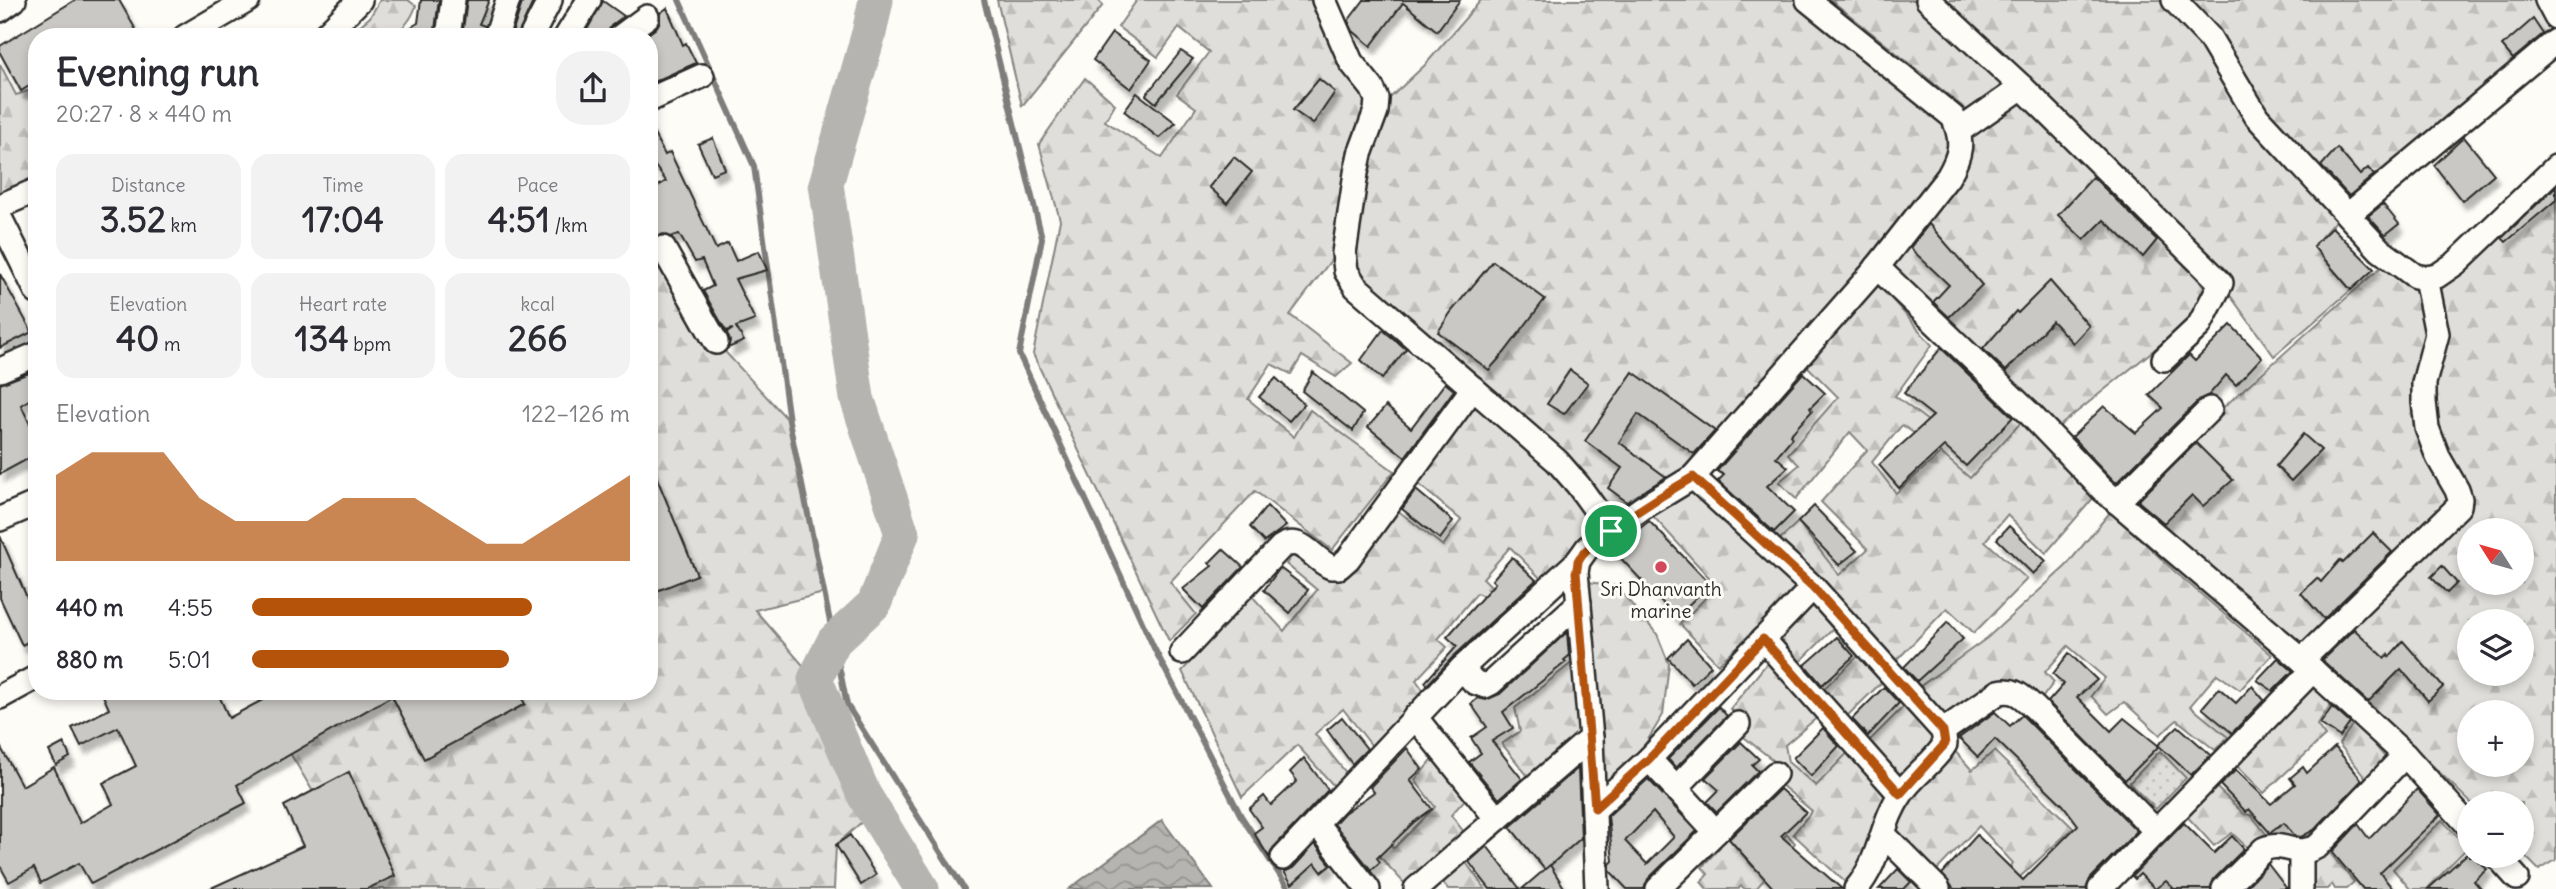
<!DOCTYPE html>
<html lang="en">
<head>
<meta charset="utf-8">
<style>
  :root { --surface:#fff; --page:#f2f2f3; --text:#2b2b33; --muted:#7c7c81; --accent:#b45309 }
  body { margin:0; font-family:Delius,sans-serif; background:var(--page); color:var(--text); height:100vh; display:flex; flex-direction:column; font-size:26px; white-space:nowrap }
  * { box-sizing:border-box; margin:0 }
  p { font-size:23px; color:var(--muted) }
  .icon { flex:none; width:38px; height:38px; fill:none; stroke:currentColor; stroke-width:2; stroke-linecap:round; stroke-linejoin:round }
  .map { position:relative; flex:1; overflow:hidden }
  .drawer { position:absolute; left:28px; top:28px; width:630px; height:672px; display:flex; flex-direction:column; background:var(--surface); border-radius:28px; box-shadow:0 4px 10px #0003 }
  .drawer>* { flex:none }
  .needle { width:46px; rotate:307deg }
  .buttons { position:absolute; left:2457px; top:518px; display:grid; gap:14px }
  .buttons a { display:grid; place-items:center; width:77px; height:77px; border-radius:50%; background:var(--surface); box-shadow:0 4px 10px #0003; font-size:35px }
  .pin { position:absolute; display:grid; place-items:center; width:60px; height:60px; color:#fff; margin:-30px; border:4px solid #fff; border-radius:50%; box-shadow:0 2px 7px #0007 }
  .round { display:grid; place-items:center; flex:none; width:74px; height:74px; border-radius:28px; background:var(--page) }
  .overview { display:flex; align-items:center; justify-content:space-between; height:119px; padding:0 28px }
  h1 { font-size:38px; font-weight:800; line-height:52px }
  .stats { display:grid; grid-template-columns:repeat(3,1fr); gap:10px; height:119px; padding:7px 28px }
  .stats div { display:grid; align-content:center; border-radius:18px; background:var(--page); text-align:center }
  .stats b { font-size:35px; font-weight:800 }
  .stats small { font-size:19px; font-weight:400 }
  .stats p { font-size:19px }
  .chart { height:196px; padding:14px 28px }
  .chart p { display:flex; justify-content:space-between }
  .chart svg { width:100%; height:126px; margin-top:7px; fill:var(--accent); opacity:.7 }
  ul { padding:0 28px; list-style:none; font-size:23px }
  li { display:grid; grid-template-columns:112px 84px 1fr; align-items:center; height:52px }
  li i { height:18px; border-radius:9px; background:var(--accent) }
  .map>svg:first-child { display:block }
  .green { fill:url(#green-dots); stroke:#858482; stroke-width:2 }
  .forest { fill:url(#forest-firs); stroke:#858482; stroke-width:2; fill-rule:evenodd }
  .water { fill:url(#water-waves); stroke:#7e7d7b; stroke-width:2 }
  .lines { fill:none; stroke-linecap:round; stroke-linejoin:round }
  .stream { stroke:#7e7d7b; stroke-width:6 }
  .river { stroke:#b5b4b1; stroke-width:35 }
  .building { fill:#c9c8c4; stroke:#2b2b2b; stroke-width:2; fill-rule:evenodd; filter:url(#shadow) }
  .minor-casing { stroke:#2b2b2b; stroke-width:28 }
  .minor { stroke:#fdfcf7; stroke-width:23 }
  .route-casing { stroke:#fff; stroke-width:14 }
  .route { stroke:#b45309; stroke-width:9 }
  .poi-dot { fill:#d1495b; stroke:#fdfcf7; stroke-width:2.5 }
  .labels { text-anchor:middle; stroke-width:6; stroke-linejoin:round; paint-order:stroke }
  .poi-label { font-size:19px; fill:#2b2b2b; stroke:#fdfcf7 }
</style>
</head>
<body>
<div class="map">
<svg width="2556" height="889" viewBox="0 0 2556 889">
  <defs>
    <pattern id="green-dots" width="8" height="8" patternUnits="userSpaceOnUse" patternTransform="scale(1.75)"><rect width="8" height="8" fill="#dfdeda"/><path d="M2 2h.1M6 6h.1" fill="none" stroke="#c0bfbb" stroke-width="1.8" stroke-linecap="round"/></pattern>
    <pattern id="forest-firs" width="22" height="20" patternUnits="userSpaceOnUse" patternTransform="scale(1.75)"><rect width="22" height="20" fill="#dfdeda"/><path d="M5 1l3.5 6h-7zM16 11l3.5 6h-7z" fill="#c0bfbb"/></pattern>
    <pattern id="water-waves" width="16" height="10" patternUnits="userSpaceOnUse" patternTransform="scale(1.75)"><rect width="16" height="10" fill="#b5b4b1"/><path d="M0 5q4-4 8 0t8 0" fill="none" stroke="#939390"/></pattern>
    <filter id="shadow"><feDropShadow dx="4.5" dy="8" stdDeviation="2" flood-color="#0004"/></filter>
  </defs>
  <rect width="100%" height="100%" fill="#fdfcf7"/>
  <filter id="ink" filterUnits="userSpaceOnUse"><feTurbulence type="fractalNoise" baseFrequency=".0143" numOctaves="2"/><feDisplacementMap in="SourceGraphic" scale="14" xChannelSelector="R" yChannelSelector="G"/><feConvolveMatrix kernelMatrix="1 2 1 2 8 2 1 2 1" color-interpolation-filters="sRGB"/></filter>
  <g filter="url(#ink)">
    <!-- green -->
    <path class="green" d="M2160,751L2186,778L2156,809L2129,783Z"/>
    <!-- forest -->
    <g class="forest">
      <path d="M380,0H408L416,6C405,38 383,37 354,37L351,33L370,17Z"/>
      <path d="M997,0H1098L1103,5L1022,106Z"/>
      <path d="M1137,0H1315L1369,101L1334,256L1290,315L1352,363L1336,377L1302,356L1291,374L1271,364L1248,399L1294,437L1310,410L1394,471L1332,550L1255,491L1170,582L1196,614L1169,641L1033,354L1060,220L1039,144L1085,78L1115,104L1105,121L1162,158L1196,108L1177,94L1209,52L1179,28L1158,57L1118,27Z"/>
      <path d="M1481,0H1808L1943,107L1961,146L1693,477L1611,531L1557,461L1356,287L1347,229L1376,111L1425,65Z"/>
      <path d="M1831,0H1917L2008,84L1968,111Z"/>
      <path d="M1933,0H2547L2556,17V41L2351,208L2251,90L2344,211L2313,246L2351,290L2274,356L2221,283Z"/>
      <path d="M0,64L16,95L37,88V188L0,201Z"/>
      <path d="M2022,93L2205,287L2186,324L2057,428L1892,265L1965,134Z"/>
      <path d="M2556,168V860L2539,870L2522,853V803H2471L2313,649L2302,660L2117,502L2389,260L2437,284ZM2469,530H2522V583H2469ZM2469,621H2522V674H2469ZM2469,712H2522V765H2469Z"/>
      <path d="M649,252L672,264L716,342L789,421L824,593L755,610L815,679L865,819L836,845L834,889H371L253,691H649Z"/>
      <path d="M1877,282L1932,345L1895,396L1928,421L1953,394L1930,444L1902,425L1872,462L1896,493L1941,453L1970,478L2024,419L2095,496L2046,553L2007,515L1985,541L2027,579L1974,633L1947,608L1896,661L1819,578L1777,542L1798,522L1839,575L1868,549L1821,502L1867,450L1850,432L1796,499L1779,482L1799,465L1788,454L1838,397L1805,364Z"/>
      <path d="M1476,399L1558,469L1599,529L1545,583L1510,547L1483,578L1494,589L1484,597L1477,593L1438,639L1447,647L1416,680L1426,694L1375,750L1343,709L1315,734L1347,774L1334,786L1297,745L1242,797L1182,671L1252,596L1284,631L1317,590L1286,564L1296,551L1334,580L1396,509L1443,546L1461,520L1415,481Z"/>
      <path d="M1692,485L1804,587L1718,664L1680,624L1717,586L1651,514Z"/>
      <path d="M2111,511L2174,571L2272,655L2240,690L2217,674L2190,706L2228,737L2215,750L2177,720L2160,735L2124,702L2108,714L2091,696L2105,678L2068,646L2045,672L2054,682L2042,698L2023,683L2002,682L1942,722L1915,690L1987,638L2066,566Z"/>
      <path d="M1581,581L1616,586L1657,634L1669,664L1663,715L1638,756L1599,793Z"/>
      <path d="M1808,598L1833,629L1795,667L1770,638Z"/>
      <path d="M1858,656L1882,682L1842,721L1818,694Z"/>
      <path d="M1579,657L1583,735L1531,780L1502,744L1520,731L1515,708Z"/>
      <path d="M1771,658L1820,715L1785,745L1788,762L1816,786L1851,749L1890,798L1873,841L1847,884L1793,834L1812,811L1780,784L1788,772L1740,734L1748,726L1730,709Z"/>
      <path d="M2312,677L2333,701L2317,725L2325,736L2264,793L2232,761Z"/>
      <path d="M1907,703L1940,740L1899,785L1864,746Z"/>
      <path d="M2355,721L2389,762L2370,783L2339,744Z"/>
      <path d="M1952,748L1972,770L1994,751L2073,828L2009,887L2001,879L2013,863L1979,826L1936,871L1892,835L1908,799Z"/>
      <path d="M1437,754L1469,795L1451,815L1467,836L1404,883L1380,857L1379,842L1382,837L1394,848L1435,807L1415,780Z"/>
      <path d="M2213,784L2244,814L2251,815L2270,839L2255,855L2232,833L2214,846L2184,813Z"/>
      <path d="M2442,820L2468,847L2427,889H2410L2393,869Z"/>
      <path d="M1723,832L1753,867L1787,834L1795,843L1756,889H1745L1741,886L1738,889H1707L1701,882L1708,874L1702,867L1720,847L1714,840Z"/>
      <path d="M2324,846L2354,882L2346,889H2335L2332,884L2327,889H2304L2307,859Z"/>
      <path d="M1462,857L1485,889H1448L1439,877Z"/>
    </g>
    <!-- water -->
    <path class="water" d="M1162,820L1213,889H1069Z"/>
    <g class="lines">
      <!-- stream -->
      <g class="stream">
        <path d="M679,0L754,166L789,421L847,705L964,889"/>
        <path d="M984,0L1042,238L1019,354L1154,648L1241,816L1289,889"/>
      </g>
      <!-- river -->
      <path class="river" d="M876,0L869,33L826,184L857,398L902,534L874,604L834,641L815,679L864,795L922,889"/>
    </g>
    <!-- building -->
    <g class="building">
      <path d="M75,0H119L140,37H37V81L21,91L0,53V46Z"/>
      <path d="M421,0H439L434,37H394L418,23Z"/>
      <path d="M467,0H489L479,24L485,26L482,37H462Z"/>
      <path d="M523,0H534L517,37H511Z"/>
      <path d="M1364,0H1460L1437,31L1403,3L1371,46L1353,31L1348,21Z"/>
      <path d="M603,1L624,16L611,26L606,37H583Z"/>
      <path d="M667,8L683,45L686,43L696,63L649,84V37H644L656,28L660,22V13Z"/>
      <path d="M2533,19L2543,34L2513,59L2502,46Z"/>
      <path d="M1112,33L1151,60L1131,89L1093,60Z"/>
      <path d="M1181,51L1193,59L1156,103L1146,95Z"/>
      <path d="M1319,79L1335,92L1313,124L1293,110Z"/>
      <path d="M1137,93L1176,123L1159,138L1124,111Z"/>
      <path d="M649,125L665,155L670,152L716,249L728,243L736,261L759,251L767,270L735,279L755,320L736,327L744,341L728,348L730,341L727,333L733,329L726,331L703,291L713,286L702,260L695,262L679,234L671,237L664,234L649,238V192L666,181L649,158Z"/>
      <path d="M2464,137L2494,174L2462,201L2434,165Z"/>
      <path d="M713,138L725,169L712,174L698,144Z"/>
      <path d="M2337,148L2360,175L2368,168L2374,175L2349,196L2321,166Z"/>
      <path d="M1234,157L1252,172L1227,203L1209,187Z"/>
      <path d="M2093,177L2157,240L2143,257L2104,220L2084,240L2058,215Z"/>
      <path d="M2556,186V200L2506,242L2502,238Z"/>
      <path d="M2383,204L2399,224L2385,235L2368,216Z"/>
      <path d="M1929,224L1982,285L1949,317L1933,302L1949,285L1910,248Z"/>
      <path d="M2332,227L2374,269L2351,290L2313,246Z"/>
      <path d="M1493,261L1545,299L1504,353L1489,370L1438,332L1451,312Z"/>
      <path d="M0,274L32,332L0,348Z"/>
      <path d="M2050,281L2089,326L2073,343L2052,321L2006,371L1983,349L2016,311L2018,313Z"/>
      <path d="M2231,325L2262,357L2236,385L2226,375L2209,395L2200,399L2116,483L2072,437L2104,406L2136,433L2163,408L2149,395L2189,355L2195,361Z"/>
      <path d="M1383,330L1406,349L1382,379L1361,360Z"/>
      <path d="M1941,348L2013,417L1966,466L1944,446L1899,488L1879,465L1933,416L1904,393Z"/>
      <path d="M1570,370L1588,383L1564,414L1547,404Z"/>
      <path d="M1313,372L1363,413L1353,431L1302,391Z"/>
      <path d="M1633,372L1715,431L1694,454L1638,414L1619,442L1666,477L1627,502L1608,488L1622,468L1585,441Z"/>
      <path d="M29,373L37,395L21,405L33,431L37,429V454L0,474V384Z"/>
      <path d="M1803,373L1825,393L1810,408L1812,411L1790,435L1792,438L1776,457L1788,467L1767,486L1794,512L1774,532L1718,481L1724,475L1717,471Z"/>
      <path d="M1276,378L1304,404L1289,421L1259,397Z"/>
      <path d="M1445,383L1454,390L1405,457L1368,427L1386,406L1411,428Z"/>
      <path d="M2303,434L2321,450L2291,481L2276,466Z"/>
      <path d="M2196,443L2233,480L2203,506L2192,495L2164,523L2138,501Z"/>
      <path d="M649,459L697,575L649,594Z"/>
      <path d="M1416,490L1453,521L1440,539L1402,509Z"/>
      <path d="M1267,506L1286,526L1264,542L1250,527Z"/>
      <path d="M1814,506L1857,551L1839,565L1798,522Z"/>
      <path d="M1649,521L1710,584L1676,617L1613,550Z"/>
      <path d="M2009,526L2046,561L2033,574L1997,539Z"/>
      <path d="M2373,533L2392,552L2324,619L2301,593L2317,578L2321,582L2340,560L2343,563Z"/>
      <path d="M0,536L37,620V637L22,645L0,598Z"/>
      <path d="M1223,549L1243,567L1203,609L1183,589L1212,566L1209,563Z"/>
      <path d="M1512,557L1536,580L1452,658L1427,685L1425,682L1457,646L1447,637L1495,583L1492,580Z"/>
      <path d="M2442,566L2457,583L2447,593L2431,577Z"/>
      <path d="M1280,568L1308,590L1290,613L1264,590Z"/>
      <path d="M1948,622L1963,639L1917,681L1904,667Z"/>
      <path d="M2354,629L2385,658L2388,654L2389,657L2403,641L2443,687L2428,701L2401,669L2368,702L2322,660Z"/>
      <path d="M1567,632L1569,656L1564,660L1566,662L1503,712L1513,728L1492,741L1522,779L1499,799L1469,762L1481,753L1471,738L1487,727L1471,704L1478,698L1486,700L1500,694Z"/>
      <path d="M1837,637L1854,656L1822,685L1805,665Z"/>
      <path d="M1687,639L1711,666L1692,684L1668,658Z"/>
      <path d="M2069,653L2097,680L2077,697L2111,731L2124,718L2159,746L2125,780L2048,702L2064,684L2053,674Z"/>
      <path d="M2278,658L2293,671L2273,691L2257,680Z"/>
      <path d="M2252,686L2264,700L2232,733L2202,708L2219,688L2236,703Z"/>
      <path d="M1884,687L1899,703L1868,736L1852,719Z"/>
      <path d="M101,691H217L229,718L279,691H518L525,704L424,759L392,696L237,785L246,803L91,884L79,863L41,883L34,868L9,882L0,866V746L22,786L54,767L80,823L113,804L103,783L136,766L118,727L81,746L72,728L109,709Z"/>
      <path d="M1719,707L1727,716L1676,768L1668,759Z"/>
      <path d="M2332,707L2350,723L2340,737L2320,724Z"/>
      <path d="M1995,712L2010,726L2022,715L2137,831L2090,879L2086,889H1954L1942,874L1977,835L2023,880L2078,825L2063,805L1995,739L1978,757L1959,738Z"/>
      <path d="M1342,717L1367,749L1352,764L1327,730Z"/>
      <path d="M2178,726L2211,755L2191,775L2158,745Z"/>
      <path d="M1823,728L1839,746L1811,776L1793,758Z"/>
      <path d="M1741,742L1759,759L1752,765L1758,771L1717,812L1707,802L1719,790L1705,778Z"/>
      <path d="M64,743L70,757L56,765L49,751Z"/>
      <path d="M2335,747L2362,780L2314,830L2301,837L2295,836L2284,823L2270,833L2249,809L2246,812L2220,785L2236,770L2271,804L2295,784L2290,778L2303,767L2307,773Z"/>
      <path d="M1407,748L1422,769L1410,780L1432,809L1414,822L1377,858L1380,862L1371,870L1334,824L1344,813L1374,792L1370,787Z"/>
      <path d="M1304,758L1328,790L1273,848L1269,857L1254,833L1262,827L1249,809L1264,796L1271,805L1297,781L1290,772Z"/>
      <path d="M1578,768L1581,838L1545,870L1510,827Z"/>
      <path d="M349,772L395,876L367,889H209L303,846L284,806Z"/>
      <path d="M1648,779L1697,831L1648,879L1644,889H1627L1610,871V864L1613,861L1608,816ZM1653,812L1674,837L1647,864L1625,841Z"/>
      <path d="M1780,789L1806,812L1781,836L1842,889H1774L1729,839Z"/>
      <path d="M2417,789L2440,815L2380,873L2393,889H2363L2332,852L2358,824L2369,839Z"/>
      <path d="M2184,823L2214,853L2232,836L2244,849L2214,879L2210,889H2174L2166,881L2155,889L2140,874L2135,879L2132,876Z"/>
      <path d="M850,835L876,875L861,885L836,845Z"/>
      <path d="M1315,844L1331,865L1322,872L1315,863L1292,884L1284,872L1293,868Z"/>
      <path d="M1487,846L1520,889H1490L1469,862Z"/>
      <path d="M2469,852V856H2473L2487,869L2474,881L2481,889H2428Z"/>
      <path d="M2268,864L2287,889H2244Z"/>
      <path d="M1550,865L1565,889H1522Z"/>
      <path d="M1898,869L1911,882L1904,889H1879Z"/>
    </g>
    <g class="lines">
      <defs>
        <g id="minor">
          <path d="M1324,0L1351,62L1372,88L1377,99L1376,111L1360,154L1356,173L1344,253L1346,271L1356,287L1557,461L1578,485L1611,531"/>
          <path d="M1928,0L2022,87L2221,283L2199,326L2164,359"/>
          <path d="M2174,0L2209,37L2257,117L2380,250L2415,276L2426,278L2437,276L2456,263L2556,167"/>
          <path d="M2547,0L2556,17"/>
          <path d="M0,10L14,0"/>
          <path d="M185,37L248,0"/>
          <path d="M323,37L360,0"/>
          <path d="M448,37L453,0"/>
          <path d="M496,37L508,0"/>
          <path d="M531,37L550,0"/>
          <path d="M566,37L589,0"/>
          <path d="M620,37L647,17"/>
          <path d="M649,100L702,76"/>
          <path d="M1959,131L2022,87"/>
          <path d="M0,206L37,190"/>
          <path d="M2348,215L2556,41"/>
          <path d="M0,218L37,292"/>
          <path d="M649,253L663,248L716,342"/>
          <path d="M1877,267L2027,411L2102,489L2302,660L2405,755L2469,826"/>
          <path d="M0,370L37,354"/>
          <path d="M1693,477L1813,587L1943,731L1945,744C1934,763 1913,775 1901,794C1881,822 1881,860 1856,889"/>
          <path d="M2117,502L2210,409"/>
          <path d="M0,519L37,503"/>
          <path d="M1763,639L1900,794"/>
          <path d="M1182,652L1281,547C1302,534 1312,559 1331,567H1339L1348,559L1473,388"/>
          <path d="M2302,660L2459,506L2460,499L2457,490L2438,457L2427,428L2424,402V383L2437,334L2426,278"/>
          <path d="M1462,668L1474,682L1485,686L1491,683L1579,603"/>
          <path d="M0,697L37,677"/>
          <path d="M1415,717L1497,819"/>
          <path d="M1943,731L1999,692C2016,688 2023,698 2035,708L2156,831"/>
          <path d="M1649,759L1716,832"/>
          <path d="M1675,789L1738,724"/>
          <path d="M1595,809L1649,759L1813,587"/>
          <path d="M1316,823L1368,889"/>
          <path d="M1884,835L1938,889"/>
          <path d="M2301,852V889"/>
          <path d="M2497,856L2517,878"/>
          <path d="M1283,858L1462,668L1578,561"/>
          <path d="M1416,889L1591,738"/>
          <path d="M1597,889L1591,738L1576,572L1578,561L1588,547L1642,508L1693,477L1874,271L1948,177C1961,155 1964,141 1953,117L1808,0"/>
          <path d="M1658,889L1775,774"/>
          <path d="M2100,889L2313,670"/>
          <path d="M2224,889L2264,849C2284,840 2296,859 2318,846L2405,755"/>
        </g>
      </defs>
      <!-- minor casing -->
      <use href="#minor" class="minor-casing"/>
      <!-- minor -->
      <use href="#minor" class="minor"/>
    </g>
  </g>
  <g class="lines" filter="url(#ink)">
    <defs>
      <path id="route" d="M1693,477L1813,587L1943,731L1945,744L1900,794L1763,639L1649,759L1595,808L1576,572C1577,571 1578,562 1578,561C1586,541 1671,490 1693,477Z"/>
    </defs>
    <!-- route casing -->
    <use href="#route" class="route-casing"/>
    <!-- route -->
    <use href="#route" class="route"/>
  </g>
  <!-- markers -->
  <circle class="poi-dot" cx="1661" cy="567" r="7"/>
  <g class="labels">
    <!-- poi labels -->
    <g class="poi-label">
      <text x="1661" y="596">Sri Dhanvanth<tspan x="1661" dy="22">marine</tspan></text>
    </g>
  </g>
</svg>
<div class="buttons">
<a><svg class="needle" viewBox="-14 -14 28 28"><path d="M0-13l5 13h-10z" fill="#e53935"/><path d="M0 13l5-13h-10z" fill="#7c7c81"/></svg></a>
<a><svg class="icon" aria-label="layers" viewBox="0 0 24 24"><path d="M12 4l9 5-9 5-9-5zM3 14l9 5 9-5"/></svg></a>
<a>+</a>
<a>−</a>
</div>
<div class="pin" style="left:1611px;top:531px;background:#1e9e55"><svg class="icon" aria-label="arrive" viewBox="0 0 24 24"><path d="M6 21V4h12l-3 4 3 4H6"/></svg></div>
<section class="drawer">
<div class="overview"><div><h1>Evening run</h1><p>20:27 · 8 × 440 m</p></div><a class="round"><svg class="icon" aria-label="share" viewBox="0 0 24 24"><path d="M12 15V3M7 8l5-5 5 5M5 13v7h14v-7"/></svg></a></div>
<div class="stats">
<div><p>Distance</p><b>3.52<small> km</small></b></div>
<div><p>Time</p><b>17:04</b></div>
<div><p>Pace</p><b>4:51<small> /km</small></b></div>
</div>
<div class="stats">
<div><p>Elevation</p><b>40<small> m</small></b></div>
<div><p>Heart rate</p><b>134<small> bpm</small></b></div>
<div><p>kcal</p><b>266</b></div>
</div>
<div class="chart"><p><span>Elevation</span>122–126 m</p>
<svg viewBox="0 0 160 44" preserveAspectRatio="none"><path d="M0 44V14L10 6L20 6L30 6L40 22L50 30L60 30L70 30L80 22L90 22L100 22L110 30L120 38L130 38L140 30L150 22L160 14V44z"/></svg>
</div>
<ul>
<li><b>440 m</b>4:55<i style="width:74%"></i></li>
<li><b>880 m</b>5:01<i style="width:68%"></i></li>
</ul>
</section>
</div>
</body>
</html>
